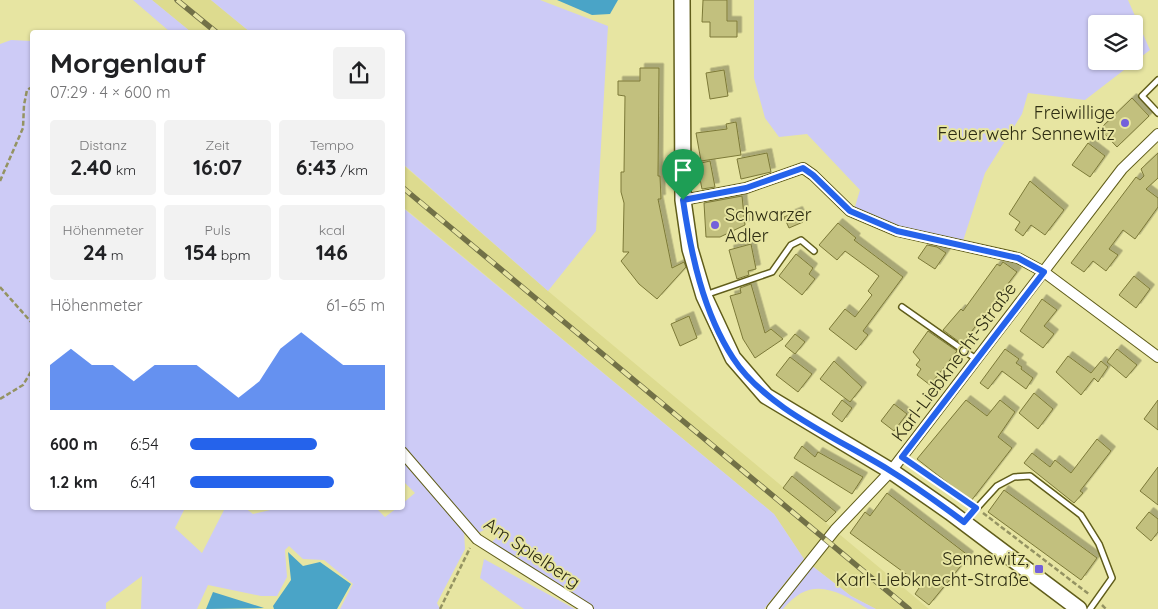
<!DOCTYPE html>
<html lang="de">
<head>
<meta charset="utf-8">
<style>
  :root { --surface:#fff; --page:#f2f2f2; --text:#202124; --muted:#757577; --accent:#2563eb }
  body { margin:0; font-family:Quicksand,sans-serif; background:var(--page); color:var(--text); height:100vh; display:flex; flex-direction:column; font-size:19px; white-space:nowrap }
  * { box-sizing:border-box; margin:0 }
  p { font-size:16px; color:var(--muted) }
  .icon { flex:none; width:28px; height:28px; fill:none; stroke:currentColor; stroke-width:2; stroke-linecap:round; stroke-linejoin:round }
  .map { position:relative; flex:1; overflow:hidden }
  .panel { position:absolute; left:30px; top:30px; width:375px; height:480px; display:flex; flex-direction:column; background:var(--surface); border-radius:5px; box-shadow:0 1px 4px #0004 }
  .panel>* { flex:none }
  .controls { position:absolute; left:1088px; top:15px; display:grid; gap:10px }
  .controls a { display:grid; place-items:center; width:55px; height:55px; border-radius:5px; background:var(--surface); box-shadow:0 1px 4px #0004; font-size:25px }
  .pin { position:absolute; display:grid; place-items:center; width:42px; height:42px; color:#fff; margin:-51px -21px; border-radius:50% 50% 50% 0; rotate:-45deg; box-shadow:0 0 5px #0007 }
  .pin .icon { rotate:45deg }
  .round { display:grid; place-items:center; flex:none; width:52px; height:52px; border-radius:5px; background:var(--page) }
  .headline { display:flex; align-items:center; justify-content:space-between; height:85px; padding:0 20px }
  h1 { font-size:28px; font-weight:800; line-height:38px }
  .metrics { display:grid; grid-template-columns:repeat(3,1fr); gap:8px; height:85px; padding:5px 20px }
  .metrics div { display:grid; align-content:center; border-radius:5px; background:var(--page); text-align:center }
  .metrics b { font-size:21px; font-weight:800 }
  .metrics small { font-size:14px; font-weight:400 }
  .metrics p { font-size:14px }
  .chart { height:140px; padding:10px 20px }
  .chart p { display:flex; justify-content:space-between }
  .chart svg { width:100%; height:90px; margin-top:5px; fill:var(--accent); opacity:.7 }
  ul { padding:0 20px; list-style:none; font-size:16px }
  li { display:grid; grid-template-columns:80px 60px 1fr; align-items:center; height:38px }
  li i { height:12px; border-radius:6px; background:var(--accent) }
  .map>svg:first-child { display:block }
  .built { fill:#dddb8f }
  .green { fill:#cdcbf6; fill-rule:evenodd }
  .water { fill:#4aa4c7 }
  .building { fill:#c2c07e; stroke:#7c7938; filter:url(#shadow) }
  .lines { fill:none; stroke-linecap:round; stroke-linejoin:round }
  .service-casing { stroke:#605d1a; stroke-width:8 }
  .minor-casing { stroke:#605d1a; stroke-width:12 }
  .secondary-casing { stroke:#605d1a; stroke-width:18 }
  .path { stroke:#949362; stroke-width:2.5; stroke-dasharray:5 2.5; stroke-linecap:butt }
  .service { stroke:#fff; stroke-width:5 }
  .minor { stroke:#fff; stroke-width:10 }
  .secondary { stroke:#fff; stroke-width:15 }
  .rail-casing { stroke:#727147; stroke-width:5.5 }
  .rail { stroke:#e7e5a2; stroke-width:4; stroke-dasharray:11; stroke-linecap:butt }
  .route-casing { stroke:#fff; stroke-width:10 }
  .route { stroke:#2563eb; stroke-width:6 }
  .poi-dot { fill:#7460db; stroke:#e7e5a2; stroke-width:2 }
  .labels { text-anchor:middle; stroke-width:4; stroke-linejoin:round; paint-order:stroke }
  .poi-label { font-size:18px; fill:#2e2d12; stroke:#e7e5a2; text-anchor:end }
  .street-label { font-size:18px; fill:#2e2d12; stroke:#e7e5a2 }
</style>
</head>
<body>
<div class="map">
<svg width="1158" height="609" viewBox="0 0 1158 609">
  <defs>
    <filter id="shadow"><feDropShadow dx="4.5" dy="-4.5" stdDeviation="0" flood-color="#0004"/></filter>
  </defs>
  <rect width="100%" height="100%" fill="#e7e5a2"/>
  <!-- built -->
  <g class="built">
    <path d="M152,0H211L250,32H191Z"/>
    <path d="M402,164L548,291L929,609H876L851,596L811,565L821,554L813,548L804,559L774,514L403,207Z"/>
  </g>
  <!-- green -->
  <g class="green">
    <path d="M133,0H152L191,32H165L169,31Z"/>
    <path d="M211,0H540L608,26L596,231L548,291L403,164L402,32H250Z"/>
    <path d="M754,0H1128L1150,50L1085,100L1028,93L1022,114L985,173L963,241L903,228L854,210L860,190L807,134L779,137L765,118L754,78ZM1096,24H1134V61H1096Z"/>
    <path d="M11,40L32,41V508H185L175,528L202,553L225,508H245L253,514L279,508H376L385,517L397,508H402L403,503L415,493L403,481V458L464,531L465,549L437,603L440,609H340L353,584L324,560L303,559L289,546L285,550L287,577L277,596H261L208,585L197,609H141L142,576L106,603V609H0V44Z"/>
    <path d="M402,207L774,514L804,559L764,609H593L491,543L499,535L492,526L476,534L403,446Z"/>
    <path d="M484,559L575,609H524L480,578Z"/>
    <path d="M811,565L851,596L876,609H868C836,590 811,575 783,609H775Z"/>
  </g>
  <!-- water -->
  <g class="water">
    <path d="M557,0H618L610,14L592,15Z"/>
    <path d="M288,552L303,566L320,562L351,584L337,609H274L273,606L291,580Z"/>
    <path d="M213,592L264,608L206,609Z"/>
  </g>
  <!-- building -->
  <g class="building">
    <path d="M703,0H727V21H737V37H710V22H702Z"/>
    <path d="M640,68H659L658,176H660L661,199H658L672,268L684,262L686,267L657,299L639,284L621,261L629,252H623L624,203L621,192V172H624L625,96L618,95V81H640Z"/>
    <path d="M724,70L728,96L710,99L706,73Z"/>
    <path d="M1132,98L1149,116L1117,147L1100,129Z"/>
    <path d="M736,122L741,155L701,161L696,133L727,129L726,124Z"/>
    <path d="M1088,143L1105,156L1090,177L1072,165Z"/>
    <path d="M767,153L771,172L741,179L737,159Z"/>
    <path d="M1158,153V178L1146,189L1158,198V207L1135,239L1123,230L1109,249L1118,255L1106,271L1093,261L1084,272L1071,263L1136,177L1140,180L1144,176L1141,169Z"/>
    <path d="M710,161L715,187L702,189L697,164Z"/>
    <path d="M1030,181L1064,210L1045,235L1031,225L1023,236L1015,230L1020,222L1009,214Z"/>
    <path d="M742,196L745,225L720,237H706L704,203Z"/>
    <path d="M798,211L803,222L789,228L784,217Z"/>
    <path d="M838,223L856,238L854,240L903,277L863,331L868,335L856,350L829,329L845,309L855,317L872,295L868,291L879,276L845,251L837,260L819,245Z"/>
    <path d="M751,244L756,269L748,271L749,275L737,279L729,250Z"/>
    <path d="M927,245L937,247L946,253L935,269L918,258Z"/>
    <path d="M796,254L813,268L809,274L815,279L802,295L779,276Z"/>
    <path d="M1003,262L1017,272L962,344L943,330L961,309L963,311L997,264L1000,266Z"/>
    <path d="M1134,276L1150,289L1136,308L1119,295Z"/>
    <path d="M751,284L765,333L771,329L783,339L755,358L743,339L730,296L741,293L740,288Z"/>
    <path d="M1042,299L1057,310L1044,326L1054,334L1043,348L1020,331Z"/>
    <path d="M689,316L697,338L680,346L671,324Z"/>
    <path d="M928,331L957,351L930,385L917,375L921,369L916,365L920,360L913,352Z"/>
    <path d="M795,334L805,342L795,354L785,346Z"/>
    <path d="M1005,349L1019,359L1016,363L1022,367L1021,369L1033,378L1026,389L1002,371L988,389L980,383Z"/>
    <path d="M1117,349L1137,365L1126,378L1107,362Z"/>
    <path d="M1068,356L1091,373L1101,361L1108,367L1098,382L1094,378L1081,395L1056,372Z"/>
    <path d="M790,357L812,374L798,392L776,375Z"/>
    <path d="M834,361L862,387L850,402L820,379Z"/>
    <path d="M1034,393L1053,409L1038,429L1019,413Z"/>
    <path d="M842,400L852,408L842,422L832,414Z"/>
    <path d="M966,400L987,416L1000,400L1015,412L998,437L1012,448L971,501L917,459Z"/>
    <path d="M1158,400V430L1144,419Z"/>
    <path d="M894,404L907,414L894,431L881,421Z"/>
    <path d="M1097,439L1111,451L1080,491L1083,493L1074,503L1024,463L1032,453L1050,467L1055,460L1071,473Z"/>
    <path d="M802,446L815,457L818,452L863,477L852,494L794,458Z"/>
    <path d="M1158,467V505L1140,491Z"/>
    <path d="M792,476L836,512L826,522L783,488Z"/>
    <path d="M1004,490L1097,558L1081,580L988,512Z"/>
    <path d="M887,493L969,556L929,605L915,594L921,585L850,533L865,512L870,516Z"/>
    <path d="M1149,512L1158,519V532L1151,541L1136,528Z"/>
  </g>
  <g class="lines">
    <defs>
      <g id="service">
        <path d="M1158,80L1142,96L1158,113"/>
        <path d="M705,295L772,272L791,245L801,240L814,251"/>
        <path d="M902,307L976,359"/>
        <path d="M966,520L997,486L1014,477L1030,476L1081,515L1099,544L1112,578L1090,609"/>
      </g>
      <g id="minor">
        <path d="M683,200L746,188L803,168L813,175L850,211L897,231L1018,258L1044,272L1158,357"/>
        <path d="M402,452L477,539L588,609"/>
        <path d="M772,609L835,530L891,471L1122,169L1158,134"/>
      </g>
      <path id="secondary" d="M682,0L683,200L690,249L704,296L733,358L766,396L891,471L950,512L1079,609"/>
    </defs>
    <!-- service casing -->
    <use href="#service" class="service-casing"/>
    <!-- minor casing -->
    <use href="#minor" class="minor-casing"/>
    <!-- secondary casing -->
    <use href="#secondary" class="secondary-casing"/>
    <!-- path -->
    <g class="path">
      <path d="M0,181L23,128L24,105L27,90L32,87"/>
      <path d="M0,287L32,323"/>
      <path d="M0,399L23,385L32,370"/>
      <path d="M911,463L970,504"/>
      <path d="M983,513L1090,595"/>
      <path d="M1102,605L1106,609"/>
      <path d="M440,609L470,548"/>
    </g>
    <!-- service -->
    <use href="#service" class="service"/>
    <!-- minor -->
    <use href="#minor" class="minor"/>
    <!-- secondary -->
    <use href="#secondary" class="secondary"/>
    <defs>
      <g id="rail">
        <path d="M177,0L216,32"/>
        <path d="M402,187L909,609"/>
      </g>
    </defs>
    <!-- rail casing -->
    <use href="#rail" class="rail-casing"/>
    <!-- rail -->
    <use href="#rail" class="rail"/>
  </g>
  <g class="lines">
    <defs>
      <path id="route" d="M803,168L813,175L850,211L897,231L1018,258L1044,272L902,457L976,508L964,522C940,504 915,486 889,470C839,439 765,408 733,358C703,312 691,254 683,200L746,188Z"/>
    </defs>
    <!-- route casing -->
    <use href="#route" class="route-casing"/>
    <!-- route -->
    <use href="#route" class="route"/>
  </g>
  <!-- markers -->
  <g class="poi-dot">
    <circle cx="1125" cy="123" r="5"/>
    <circle cx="715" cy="225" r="5"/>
    <rect x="1034" y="564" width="10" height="10" rx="2.5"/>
  </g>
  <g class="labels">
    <!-- poi labels -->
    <g class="poi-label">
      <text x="1115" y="119">Freiwillige<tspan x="1115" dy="21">Feuerwehr Sennewitz</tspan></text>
      <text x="725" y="221" text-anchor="start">Schwarzer<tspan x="725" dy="21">Adler</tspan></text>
      <text x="1029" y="565">Sennewitz,<tspan x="1029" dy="21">Karl-Liebknecht-Straße</tspan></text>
    </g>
    <!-- street labels -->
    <g class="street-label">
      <text transform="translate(954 362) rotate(-53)" y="6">Karl-Liebknecht-Straße</text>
      <text transform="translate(532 553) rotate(34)" y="6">Am Spielberg</text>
    </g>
  </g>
</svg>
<div class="controls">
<a><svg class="icon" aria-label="layers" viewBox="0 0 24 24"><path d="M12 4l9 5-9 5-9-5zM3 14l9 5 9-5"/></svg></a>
</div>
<div class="pin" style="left:683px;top:200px;background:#1e9e55"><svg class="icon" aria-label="arrive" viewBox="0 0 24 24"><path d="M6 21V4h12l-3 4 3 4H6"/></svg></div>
<section class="panel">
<div class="headline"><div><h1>Morgenlauf</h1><p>07:29 · 4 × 600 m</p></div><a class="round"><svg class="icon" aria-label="share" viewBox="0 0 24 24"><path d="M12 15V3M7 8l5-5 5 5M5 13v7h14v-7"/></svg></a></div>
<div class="metrics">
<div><p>Distanz</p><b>2.40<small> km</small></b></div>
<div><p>Zeit</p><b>16:07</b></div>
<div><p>Tempo</p><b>6:43<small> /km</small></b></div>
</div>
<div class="metrics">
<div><p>Höhenmeter</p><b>24<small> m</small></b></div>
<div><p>Puls</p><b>154<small> bpm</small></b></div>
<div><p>kcal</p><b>146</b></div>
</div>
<div class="chart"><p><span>Höhenmeter</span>61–65 m</p>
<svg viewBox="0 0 160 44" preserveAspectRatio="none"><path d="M0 44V22L10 14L20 22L30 22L40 30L50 22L60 22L70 22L80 30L90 38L100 30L110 14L120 6L130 14L140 22L150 22L160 22V44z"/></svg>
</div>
<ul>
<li><b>600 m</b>6:54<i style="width:65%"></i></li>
<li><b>1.2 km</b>6:41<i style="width:74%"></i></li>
</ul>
</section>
</div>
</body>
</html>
